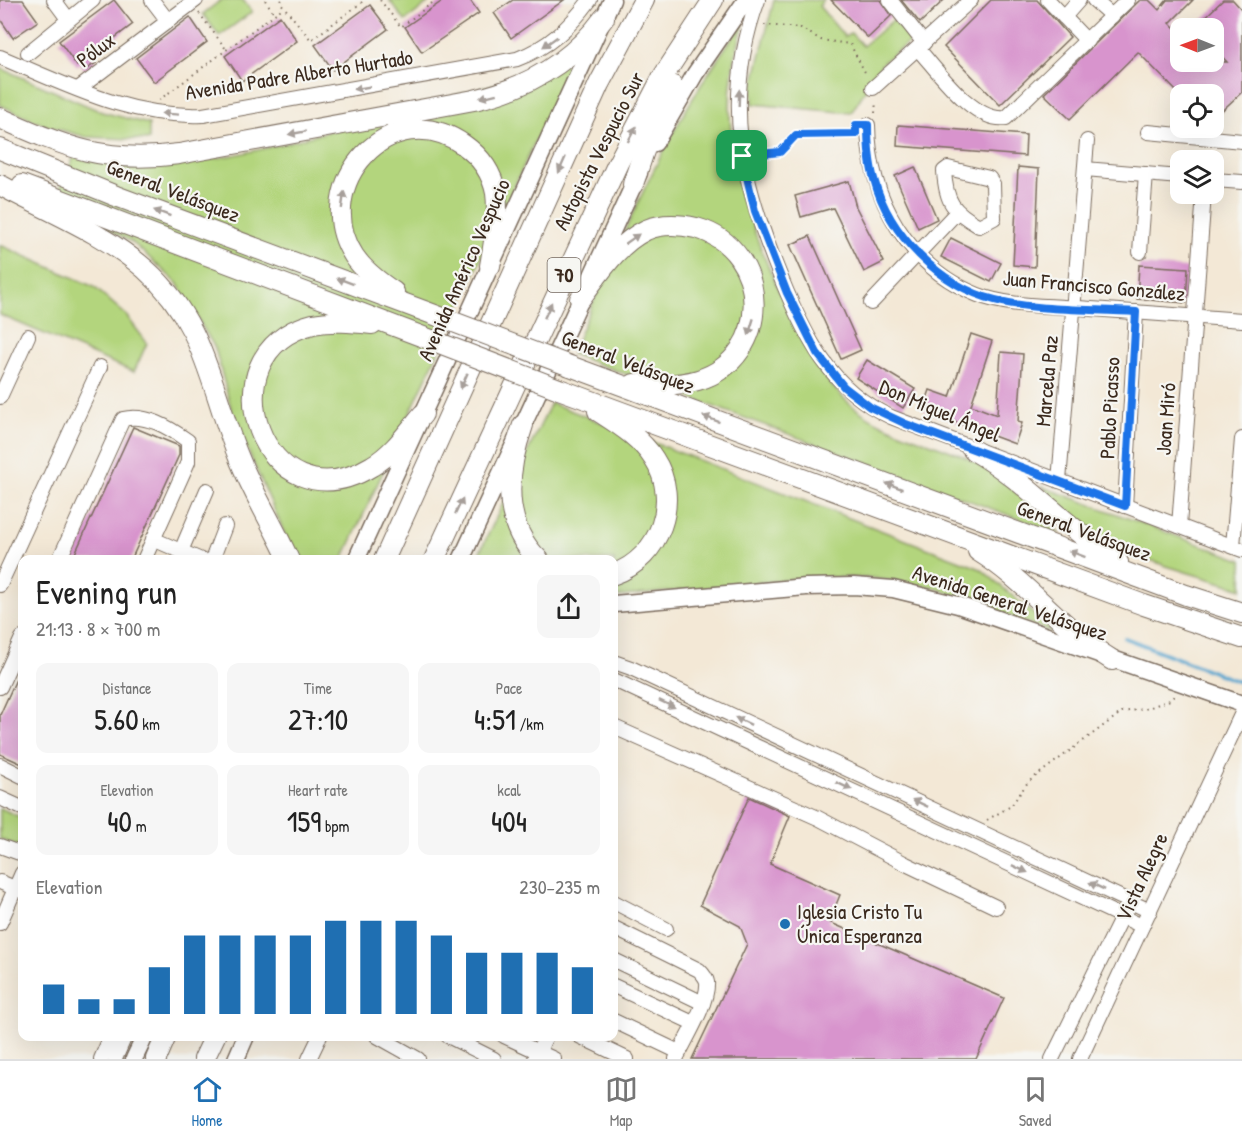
<!DOCTYPE html>
<html lang="en">
<head>
<meta charset="utf-8">
<style>
  :root { --surface:#fff; --page:#f6f6f6; --text:#222; --muted:#767676; --line:#e0e0e0; --accent:#1f6fb2 }
  body { margin:0; font-family:"Patrick Hand",sans-serif; background:var(--page); color:var(--text); height:100vh; display:flex; flex-direction:column; font-size:22px; white-space:nowrap }
  * { box-sizing:border-box; margin:0 }
  p { font-size:20px; color:var(--muted) }
  .icon { flex:none; width:33px; height:33px; fill:none; stroke:currentColor; stroke-width:2; stroke-linecap:round; stroke-linejoin:round }
  .map { position:relative; flex:1; overflow:hidden }
  .details { position:absolute; left:18px; top:555px; width:600px; height:486px; display:flex; flex-direction:column; background:var(--surface); border-radius:12px; box-shadow:0 6px 24px #0002 }
  .details>* { flex:none }
  .needle { width:39px; rotate:271deg }
  .buttons { position:absolute; left:1170px; top:18px; display:grid; gap:12px }
  .buttons a { display:grid; place-items:center; width:54px; height:54px; border-radius:12px; background:var(--surface); box-shadow:0 6px 24px #0002; font-size:30px }
  .pin { position:absolute; display:grid; place-items:center; width:51px; height:51px; color:#fff; margin:-26px; border-radius:12px; box-shadow:0 3px 9px #0006 }
  .round { display:grid; place-items:center; flex:none; width:63px; height:63px; border-radius:12px; background:var(--page) }
  .overview { display:flex; align-items:center; justify-content:space-between; height:102px; padding:0 18px }
  h1 { font-size:33px; font-weight:600; line-height:45px }
  .figures { display:grid; grid-template-columns:repeat(3,1fr); gap:9px; height:102px; padding:6px 18px }
  .figures div { display:grid; align-content:center; border-radius:12px; background:var(--page); text-align:center }
  .figures b { font-size:30px; font-weight:600 }
  .figures small { font-size:16px; font-weight:400 }
  .figures p { font-size:16px }
  .chart { height:168px; padding:12px 18px }
  .chart p { display:flex; justify-content:space-between }
  .chart svg { width:100%; height:108px; margin-top:6px; stroke:var(--accent); stroke-width:6 }
  .tab-bar { display:flex; justify-content:space-around; align-items:center; height:84px; border-top:2px solid var(--line); background:var(--surface); font-size:16px; color:var(--muted) }
  .tab-bar a { display:grid; justify-items:center; gap:3px }
  .tab-bar .active { color:var(--accent) }
  .map>svg:first-child { display:block }
  .green { fill:#b3d57d; stroke:#77804e; stroke-width:1.5 }
  .lines { fill:none; stroke-linecap:round; stroke-linejoin:round }
  .stream { stroke:#54a6cf; stroke-width:4 }
  .building { fill:#d894cd }
  .minor-casing { stroke:#7b6c5e; stroke-width:16 }
  .major-casing { stroke:#7b6c5e; stroke-width:19 }
  .highway-casing { stroke:#7b6c5e; stroke-width:22 }
  .path { stroke:#7b6c5e; stroke-width:2; stroke-dasharray:1.5 4.5; stroke-linecap:butt }
  .minor { stroke:#fff; stroke-width:14 }
  .major { stroke:#fff; stroke-width:16 }
  .highway { stroke:#fff; stroke-width:20 }
  .highway-bridge-casing { stroke:#7b6c5e; stroke-width:22; stroke-linecap:butt }
  .highway-bridge { stroke:#fff; stroke-width:20 }
  .oneway { fill:#a79f9a }
  .route-casing { stroke:#fff; stroke-width:12 }
  .route { stroke:#1a73e8; stroke-width:8 }
  .poi-dot { fill:#1f6fb2; stroke:#f6f6f2; stroke-width:2 }
  .labels { text-anchor:middle; stroke-width:4.5; stroke-linejoin:round; paint-order:stroke }
  .shield { fill:#f6f6f2; stroke:#73675e; stroke-width:1.5 }
  .shield-label { font-size:20px; font-weight:bold; fill:#3b2a1e }
  .street-label { font-size:21px; fill:#3b2a1e; stroke:#f6f6f2 }
  .poi-label { font-size:21px; fill:#3b2a1e; stroke:#f6f6f2; text-anchor:start }
</style>
</head>
<body>
<div class="map">
<svg width="1242" height="1059" viewBox="0 0 1242 1059">
  <rect width="100%" height="100%" fill="#f6f6f2"/>
  <filter id="ink" filterUnits="userSpaceOnUse"><feTurbulence type="fractalNoise" baseFrequency=".0167" numOctaves="2"/><feDisplacementMap in="SourceGraphic" scale="12" xChannelSelector="R" yChannelSelector="G"/><feConvolveMatrix kernelMatrix="1 2 1 2 8 2 1 2 1" color-interpolation-filters="sRGB"/></filter>
  <filter id="wash" filterUnits="userSpaceOnUse"><feTurbulence type="fractalNoise" baseFrequency=".008" numOctaves="4" result="noise"/><feDisplacementMap in="SourceGraphic" scale="24" xChannelSelector="R" yChannelSelector="G"/><feGaussianBlur stdDeviation="1.35" result="paint"/><feColorMatrix in="noise" values="0 0 0 0 0 0 0 0 0 0 0 0 0 0 0 0 0 1.4 0 .05"/><feComposite in="paint" operator="in"/></filter>
  <g filter="url(#wash)">
    <rect width="100%" height="100%" fill="#f3e8d6"/>
    <!-- green -->
    <g class="green">
      <path d="M221,0H243L252,12L219,36L203,14Z"/>
      <path d="M389,0H432L405,21Z"/>
      <path d="M774,0H824L819,6L845,37L851,33L863,46L893,20L912,40L883,62L851,113L753,104L752,89Z"/>
      <path d="M744,22C740,39 734,57 732,75C721,158 755,242 790,314C808,350 819,377 850,404C886,434 933,440 973,461C1007,479 1033,508 1060,534L571,354C620,240 668,122 744,22Z"/>
      <path d="M571,63L343,559H296L234,419L215,348L177,283L132,242L54,200L74,157C170,182 284,144 377,117C442,99 506,81 571,63Z"/>
      <path d="M0,68L102,112L149,124V140L86,137L44,125L0,105Z"/>
      <path d="M0,245L94,287L126,315L147,343L134,372L0,315Z"/>
      <path d="M551,403L981,569L1057,634L932,587L873,578L814,577L614,597V560H476Z"/>
      <path d="M1043,487L1242,560V589C1174,567 1085,550 1043,487Z"/>
      <path d="M0,808L22,818V849L0,839Z"/>
    </g>
    <g class="lines">
      <!-- stream -->
      <path class="stream" d="M1125,638L1242,683"/>
    </g>
    <g id="blocks">
      <!-- building -->
      <g class="building">
        <path d="M0,0H23L38,21L13,38L0,19Z"/>
        <path d="M114,0L133,24L91,56L96,63L85,70L80,63L77,66L59,41Z"/>
        <path d="M444,0H470L479,13L422,52L405,27Z"/>
        <path d="M513,0H564L511,38L494,13Z"/>
        <path d="M831,0H880L891,16L868,38Z"/>
        <path d="M901,0H944L920,23Z"/>
        <path d="M991,0H1037L1070,37L1000,105L944,47Z"/>
        <path d="M1140,0H1149L1159,10L1167,0H1193L1170,23L1180,33V62H1227L1214,48V28H1194L1223,0H1233L1242,10V92L1214,118V94L1180,95L1138,52L1070,119L1044,94Z"/>
        <path d="M370,5L388,29L333,70L315,45Z"/>
        <path d="M280,16L297,41L242,81L225,56Z"/>
        <path d="M190,17L207,42L154,82L136,58Z"/>
        <path d="M898,125L1026,135L1025,156L897,146Z"/>
        <path d="M915,167L937,219L918,228L895,176Z"/>
        <path d="M1018,167L1039,169L1035,267L1013,265Z"/>
        <path d="M849,181L856,207L884,262L864,272L833,208L801,217L795,196Z"/>
        <path d="M810,236L861,350L841,359L790,245Z"/>
        <path d="M951,238L1001,263L991,282L941,257Z"/>
        <path d="M1139,265L1188,268L1186,303L1137,299Z"/>
        <path d="M971,334L992,341L971,405L997,415L1001,352L1023,354L1018,422L1022,423L1015,444L923,410L930,390L950,397Z"/>
        <path d="M867,360L915,389L903,408L856,378Z"/>
        <path d="M133,427L179,446V455L131,560H72Z"/>
        <path d="M22,666V764L0,754V715Z"/>
        <path d="M749,797L790,816L770,864L840,895L829,922L1004,998L976,1059H692L747,944L740,926L700,905Z"/>
      </g>
    </g>
  </g>
  <g filter="url(#ink)">
    <use href="#blocks" fill-opacity="0" stroke="#7b6c5e" stroke-width="1.5"/>
    <g class="lines">
      <defs>
        <g id="minor">
          <path d="M54,0L68,19"/>
          <path d="M152,0L168,21"/>
          <path d="M758,0C721,101 742,183 781,278C805,337 831,390 891,417L1242,550"/>
          <path d="M890,0L924,43"/>
          <path d="M1048,0L1087,41"/>
          <path d="M1094,0L1112,16"/>
          <path d="M1064,17L1079,0"/>
          <path d="M918,49C938,71 974,123 1006,118L1128,0"/>
          <path d="M28,53L93,0"/>
          <path d="M0,57C67,85 129,118 203,115L517,59C549,47 570,27 590,0"/>
          <path d="M873,88L971,0"/>
          <path d="M78,89L196,0"/>
          <path d="M868,125C869,198 908,267 978,295C1010,307 1045,305 1078,308C1132,312 1187,316 1242,320"/>
          <path d="M1148,132L1242,141"/>
          <path d="M948,168L989,178L993,184L994,218L979,226C953,211 946,203 944,171Z"/>
          <path d="M1085,169L1180,177"/>
          <path d="M1214,180L1242,182"/>
          <path d="M1140,252L1146,174"/>
          <path d="M871,303L956,213"/>
          <path d="M0,397L28,336"/>
          <path d="M1059,481L1087,141"/>
          <path d="M1125,506L1136,312"/>
          <path d="M1179,526L1204,194"/>
          <path d="M153,539L201,560"/>
          <path d="M1233,546L1242,439"/>
          <path d="M181,551L207,490"/>
          <path d="M59,560L123,419C146,413 170,428 188,441V462L144,560"/>
          <path d="M212,560L225,526"/>
          <path d="M0,585L100,367"/>
          <path d="M614,662L631,668L1150,911"/>
          <path d="M614,680L1142,926"/>
          <path d="M0,687L22,638"/>
          <path d="M614,727L818,818L906,864L996,907"/>
          <path d="M0,765L22,776"/>
          <path d="M0,798L22,808"/>
          <path d="M0,846L22,854"/>
          <path d="M0,882L22,891"/>
          <path d="M614,902L666,929"/>
          <path d="M0,923L22,873"/>
          <path d="M614,928L699,970C702,973 706,977 707,982C709,1002 685,1040 676,1059"/>
          <path d="M614,960L703,1003"/>
          <path d="M614,986L693,1023"/>
          <path d="M614,1021L679,1052"/>
          <path d="M377,1036L418,1059"/>
          <path d="M448,1036L494,1059"/>
          <path d="M504,1036L554,1059"/>
          <path d="M579,1036L627,1059"/>
          <path d="M101,1059L111,1036"/>
          <path d="M115,1059L125,1036"/>
          <path d="M309,1059L320,1036"/>
          <path d="M535,1059L546,1036"/>
          <path d="M1052,1059L1126,909"/>
          <path d="M1080,1059L1242,713"/>
        </g>
        <g id="major">
          <path d="M655,143L695,74L746,0"/>
          <path d="M356,560L612,0"/>
          <path d="M461,560L639,173"/>
          <path d="M614,604L806,587L854,586L893,589L958,605L1242,704"/>
          <path d="M134,1059L145,1036"/>
          <path d="M236,1059L246,1036"/>
        </g>
        <g id="highway">
          <path d="M0,118C66,147 104,164 179,154L474,100C527,88 571,63 604,18"/>
          <path d="M0,149L116,196L443,318"/>
          <path d="M633,184L649,136L673,86"/>
          <path d="M0,185C48,211 104,233 145,269C206,323 210,388 239,458C253,493 273,525 289,560"/>
          <path d="M22,185L434,341"/>
          <path d="M394,292C379,282 364,271 354,256C308,185 392,93 464,145C481,157 492,173 496,193C499,217 494,242 490,266"/>
          <path d="M580,299C599,274 617,244 646,230C662,223 679,224 696,228C772,249 773,358 698,380C677,386 655,385 634,384"/>
          <path d="M372,324C352,322 332,320 313,324C201,351 263,532 372,466C393,454 407,433 423,414"/>
          <path d="M570,366L1186,595L1242,613"/>
          <path d="M559,389L1144,605L1242,638"/>
          <path d="M598,411C618,424 641,438 654,459C681,500 660,558 614,574"/>
          <path d="M523,425C507,470 500,523 539,560"/>
          <path d="M973,450C1027,481 1066,528 1118,562"/>
          <path d="M978,551C1028,582 1063,630 1112,660"/>
          <path d="M384,560L599,84L644,0"/>
          <path d="M434,560L618,163L662,78L713,0"/>
          <path d="M156,1059L166,1036"/>
          <path d="M204,1059L215,1036"/>
        </g>
      </defs>
      <!-- minor casing -->
      <use href="#minor" class="minor-casing"/>
      <!-- major casing -->
      <use href="#major" class="major-casing"/>
      <!-- highway casing -->
      <use href="#highway" class="highway-casing"/>
      <!-- path -->
      <g class="path">
        <path d="M265,0L275,14"/>
        <path d="M282,0L280,2L311,40L365,0"/>
        <path d="M380,0L401,27L436,0"/>
        <path d="M199,13L226,49"/>
        <path d="M764,25L801,28L821,40L850,44L867,76"/>
        <path d="M159,100L284,7"/>
        <path d="M875,113L876,101"/>
        <path d="M755,155L780,152L796,135L856,134"/>
        <path d="M987,820L1011,806L1028,782L1122,712L1145,709L1170,700L1175,695"/>
      </g>
      <!-- minor -->
      <use href="#minor" class="minor"/>
      <!-- major -->
      <use href="#major" class="major"/>
      <!-- highway -->
      <use href="#highway" class="highway"/>
      <defs>
        <g id="highway-bridge">
          <path d="M443,318L570,366"/>
          <path d="M434,341L559,389"/>
        </g>
      </defs>
      <!-- highway-bridge casing -->
      <use href="#highway-bridge" class="highway-bridge-casing"/>
      <!-- highway-bridge -->
      <use href="#highway-bridge" class="highway-bridge"/>
    </g>
    <!-- one-way arrows -->
    <defs><path id="oneway-solid" d="M-6-.8H1V-3.2L6.5 0L1 3.2V.8H-6Z" transform="scale(1.5)"/></defs>
    <g class="oneway">
      <use href="#oneway-solid" transform="translate(550 42) rotate(145)"/>
      <use href="#oneway-solid" transform="translate(362 88) rotate(170)"/>
      <use href="#oneway-solid" transform="translate(488 96) rotate(166)"/>
      <use href="#oneway-solid" transform="translate(739 98) rotate(-88)"/>
      <use href="#oneway-solid" transform="translate(170 114) rotate(-176)"/>
      <use href="#oneway-solid" transform="translate(297 133) rotate(170)"/>
      <use href="#oneway-solid" transform="translate(632 134) rotate(-62)"/>
      <use href="#oneway-solid" transform="translate(562 165) rotate(114)"/>
      <use href="#oneway-solid" transform="translate(343 200) rotate(-82)"/>
      <use href="#oneway-solid" transform="translate(162 213) rotate(-160)"/>
      <use href="#oneway-solid" transform="translate(632 239) rotate(-35)"/>
      <use href="#oneway-solid" transform="translate(345 281) rotate(-160)"/>
      <use href="#oneway-solid" transform="translate(548 310) rotate(-65)"/>
      <use href="#oneway-solid" transform="translate(751 327) rotate(107)"/>
      <use href="#oneway-solid" transform="translate(464 381) rotate(114)"/>
      <use href="#oneway-solid" transform="translate(711 419) rotate(-160)"/>
      <use href="#oneway-solid" transform="translate(894 486) rotate(-160)"/>
      <use href="#oneway-solid" transform="translate(459 506) rotate(-65)"/>
      <use href="#oneway-solid" transform="translate(1077 554) rotate(-160)"/>
      <use href="#oneway-solid" transform="translate(667 704) rotate(25)"/>
      <use href="#oneway-solid" transform="translate(743 721) rotate(-155)"/>
      <use href="#oneway-solid" transform="translate(844 786) rotate(25)"/>
      <use href="#oneway-solid" transform="translate(920 803) rotate(-155)"/>
      <use href="#oneway-solid" transform="translate(1020 869) rotate(25)"/>
      <use href="#oneway-solid" transform="translate(1097 886) rotate(-155)"/>
    </g>
  </g>
  <g class="lines" filter="url(#ink)">
    <defs>
      <path id="route" d="M856,125H868C868,143 869,162 874,179C889,235 940,286 995,300C1038,311 1092,309 1136,312L1125,506L906,424L870,407L844,387L817,353L787,293L755,211L742,156L780,152L796,135L856,134Z"/>
    </defs>
    <!-- route casing -->
    <use href="#route" class="route-casing"/>
    <!-- route -->
    <use href="#route" class="route"/>
  </g>
  <!-- markers -->
  <circle class="poi-dot" cx="785" cy="924" r="6"/>
  <g class="labels">
    <!-- shield labels -->
    <rect class="shield" x="547.5" y="258" width="33" height="34" rx="4.5"/>
    <g class="shield-label">
      <text x="564" y="282">70</text>
    </g>
    <!-- street labels -->
    <g class="street-label">
      <text transform="translate(96 50) rotate(-37)" y="7">Pólux</text>
      <text transform="translate(299 75) rotate(-9)" y="7">Avenida Padre Alberto Hurtado</text>
      <text transform="translate(599 151) rotate(-63)" y="7">Autopista Vespucio Sur</text>
      <text transform="translate(173 191) rotate(21)" y="7">General Velásquez</text>
      <text transform="translate(464 270) rotate(-66)" y="7">Avenida Américo Vespucio</text>
      <text transform="translate(1094 286) rotate(5)" y="7">Juan Francisco González</text>
      <text transform="translate(628 362) rotate(21)" y="7">General Velásquez</text>
      <text transform="translate(1047 381) rotate(-85)" y="7">Marcela Paz</text>
      <text transform="translate(1110 408) rotate(-87)" y="7">Pablo Picasso</text>
      <text transform="translate(940 411) rotate(23)" y="7">Don Miguel Ángel</text>
      <text transform="translate(1166 419) rotate(-86)" y="7">Joan Miró</text>
      <text transform="translate(1084 531) rotate(20)" y="7">General Velásquez</text>
      <text transform="translate(1010 603) rotate(18)" y="7">Avenida General Velásquez</text>
      <text transform="translate(1142 877) rotate(-65)" y="7">Vista Alegre</text>
    </g>
    <!-- poi labels -->
    <g class="poi-label">
      <text x="797" y="919">Iglesia Cristo Tu<tspan x="797" dy="24">Única Esperanza</tspan></text>
    </g>
  </g>
</svg>
<div class="buttons">
<a><svg class="needle" viewBox="-14 -14 28 28"><path d="M0-13l5 13h-10z" fill="#e53935"/><path d="M0 13l5-13h-10z" fill="#767676"/></svg></a>
<a><svg class="icon" aria-label="locate" viewBox="0 0 24 24"><circle cx="12" cy="12" r="6"/><path d="M12 2v4M12 18v4M2 12h4M18 12h4"/></svg></a>
<a><svg class="icon" aria-label="layers" viewBox="0 0 24 24"><path d="M12 4l9 5-9 5-9-5zM3 14l9 5 9-5"/></svg></a>
</div>
<div class="pin" style="left:742px;top:156px;background:#1e9e55"><svg class="icon" aria-label="arrive" viewBox="0 0 24 24"><path d="M6 21V4h12l-3 4 3 4H6"/></svg></div>
<section class="details">
<div class="overview"><div><h1>Evening run</h1><p>21:13 · 8 × 700 m</p></div><a class="round"><svg class="icon" aria-label="share" viewBox="0 0 24 24"><path d="M12 15V3M7 8l5-5 5 5M5 13v7h14v-7"/></svg></a></div>
<div class="figures">
<div><p>Distance</p><b>5.60<small> km</small></b></div>
<div><p>Time</p><b>27:10</b></div>
<div><p>Pace</p><b>4:51<small> /km</small></b></div>
</div>
<div class="figures">
<div><p>Elevation</p><b>40<small> m</small></b></div>
<div><p>Heart rate</p><b>159<small> bpm</small></b></div>
<div><p>kcal</p><b>404</b></div>
</div>
<div class="chart"><p><span>Elevation</span>230–235 m</p>
<svg viewBox="0 0 160 44" preserveAspectRatio="none"><path d="M5 44V32M15 44V38M25 44V38M35 44V25M45 44V12M55 44V12M65 44V12M75 44V12M85 44V6M95 44V6M105 44V6M115 44V12M125 44V19M135 44V19M145 44V19M155 44V25"/></svg>
</div>
</section>
</div>
<nav class="tab-bar">
<a class="active"><svg class="icon" aria-label="home" viewBox="0 0 24 24"><path d="M3 11l9-7 9 7M6 9v11h12V9"/></svg>Home</a>
<a><svg class="icon" aria-label="map" viewBox="0 0 24 24"><path d="M3 6l6-2 6 2 6-2v14l-6 2-6-2-6 2zM9 4v14M15 6v14"/></svg>Map</a>
<a><svg class="icon" aria-label="saved" viewBox="0 0 24 24"><path d="M7 4h10v16l-5-4-5 4z"/></svg>Saved</a>
</nav>
</body>
</html>
